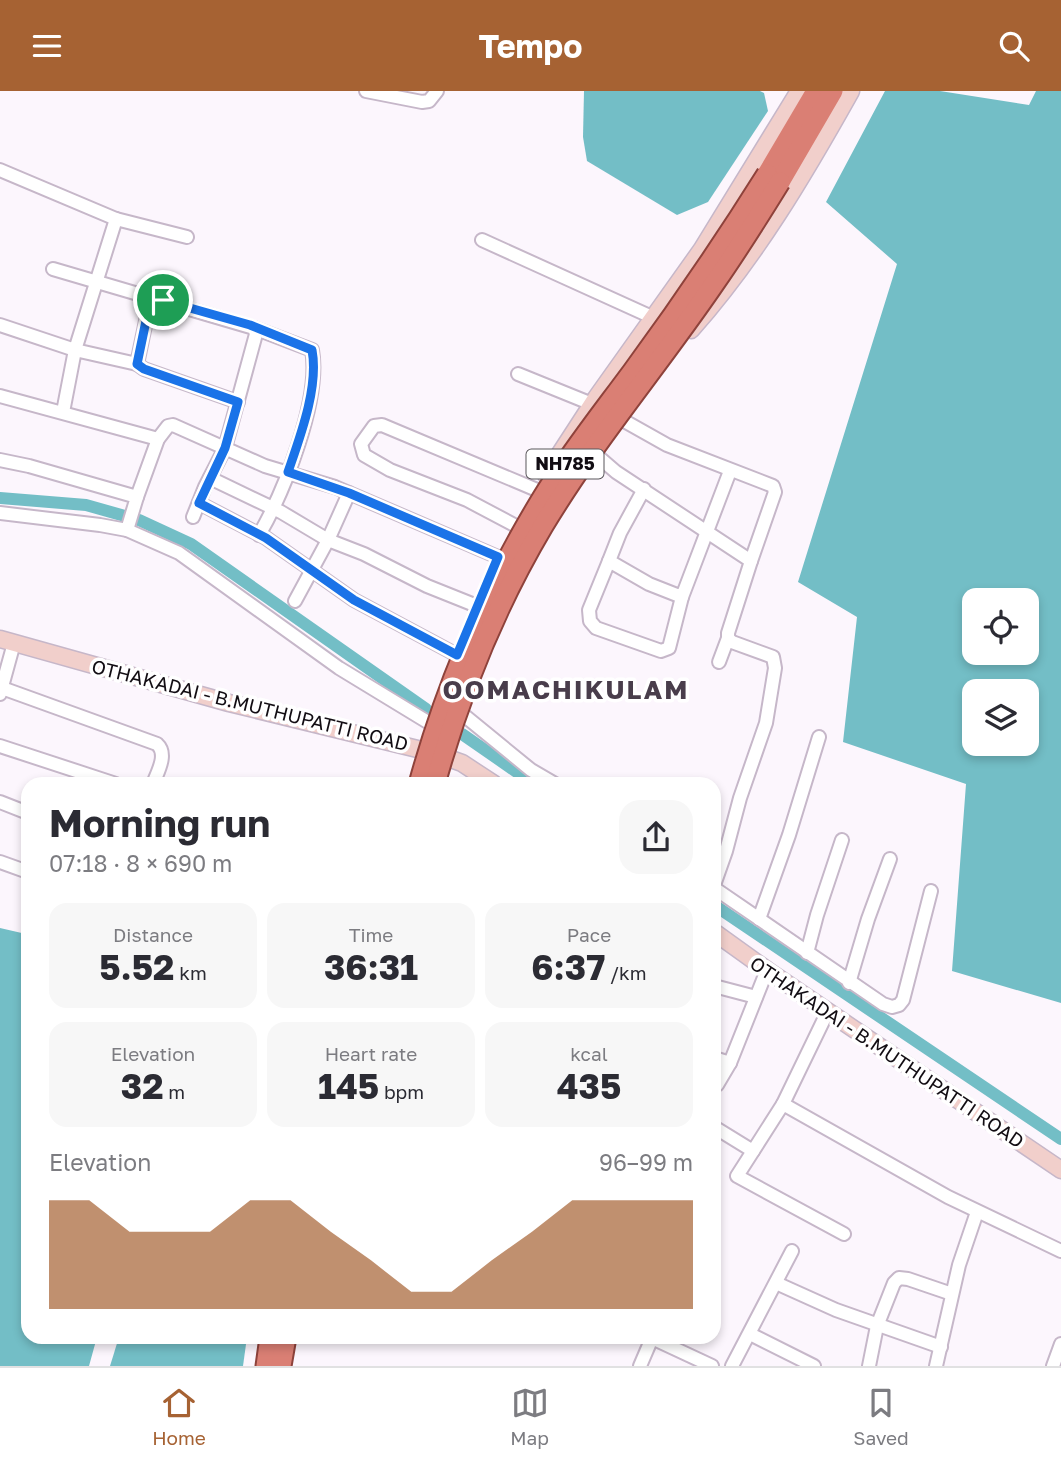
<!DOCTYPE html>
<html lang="en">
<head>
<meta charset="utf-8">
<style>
  :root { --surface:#fff; --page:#f7f7f7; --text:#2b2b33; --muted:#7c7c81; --line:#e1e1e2; --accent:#a66233 }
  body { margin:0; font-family:"Golos Text",sans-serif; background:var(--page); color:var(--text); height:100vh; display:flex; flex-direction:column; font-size:26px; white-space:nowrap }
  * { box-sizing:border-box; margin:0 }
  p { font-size:23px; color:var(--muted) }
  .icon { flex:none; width:38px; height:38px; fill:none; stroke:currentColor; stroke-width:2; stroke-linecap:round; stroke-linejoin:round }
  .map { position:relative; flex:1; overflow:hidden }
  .panel { position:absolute; left:21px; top:686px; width:700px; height:567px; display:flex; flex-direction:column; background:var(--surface); border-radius:21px; box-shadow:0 4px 10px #0003 }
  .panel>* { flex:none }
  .buttons { position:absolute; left:962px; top:497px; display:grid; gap:14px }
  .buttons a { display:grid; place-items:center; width:77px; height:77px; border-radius:14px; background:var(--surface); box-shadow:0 4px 10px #0003; font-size:35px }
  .pin { position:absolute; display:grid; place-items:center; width:60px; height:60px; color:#fff; margin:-30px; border:4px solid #fff; border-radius:50%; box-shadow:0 2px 7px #0007 }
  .round { display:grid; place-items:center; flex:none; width:74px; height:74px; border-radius:21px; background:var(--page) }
  .overview { display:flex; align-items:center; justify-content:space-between; height:119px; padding:0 28px }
  h1 { font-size:38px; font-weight:700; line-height:52px }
  .figures { display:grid; grid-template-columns:repeat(3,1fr); gap:10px; height:119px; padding:7px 28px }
  .figures div { display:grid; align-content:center; border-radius:18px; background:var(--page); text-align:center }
  .figures b { font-size:35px; font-weight:700 }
  .figures small { font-size:19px; font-weight:400 }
  .figures p { font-size:19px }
  .chart { height:196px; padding:14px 28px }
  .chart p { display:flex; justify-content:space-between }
  .chart svg { width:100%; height:126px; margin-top:7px; fill:var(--accent); opacity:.7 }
  header { display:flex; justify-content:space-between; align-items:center; height:91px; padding:0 28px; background:var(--accent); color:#fff; font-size:32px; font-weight:700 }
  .menu { display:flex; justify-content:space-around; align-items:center; height:98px; border-top:2px solid var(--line); background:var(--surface); font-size:19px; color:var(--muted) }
  .menu a { display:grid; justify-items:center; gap:4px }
  .menu .current { color:var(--accent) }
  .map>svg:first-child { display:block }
  .water { fill:#73bec6; fill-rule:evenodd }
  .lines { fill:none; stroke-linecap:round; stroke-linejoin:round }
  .canal { stroke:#73bec6; stroke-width:12 }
  .minor-casing { stroke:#c6b7c9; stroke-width:16 }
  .secondary-casing { stroke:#c6b7c9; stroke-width:19 }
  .trunk-casing { stroke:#8e423b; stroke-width:23 }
  .minor { stroke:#fff; stroke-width:12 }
  .secondary { stroke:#f1cfcb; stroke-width:16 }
  .trunk { stroke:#da7f74; stroke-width:19 }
  .trunk-bridge-casing { stroke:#8e423b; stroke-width:23; stroke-linecap:butt }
  .trunk-bridge { stroke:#da7f74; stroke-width:19 }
  .route-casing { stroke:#fff; stroke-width:14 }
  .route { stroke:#1a73e8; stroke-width:9 }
  .labels { text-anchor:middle; stroke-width:7; stroke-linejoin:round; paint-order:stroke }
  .shield { fill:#fff; stroke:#59565a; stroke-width:2 }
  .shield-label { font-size:18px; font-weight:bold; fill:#120d13 }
  .street-label { font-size:19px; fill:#120d13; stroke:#fff }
  .district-label { font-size:26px; font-weight:bold; letter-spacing:2px; fill:#493d4b; stroke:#fff }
</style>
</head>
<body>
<header><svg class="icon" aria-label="menu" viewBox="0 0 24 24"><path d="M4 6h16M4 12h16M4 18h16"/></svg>Tempo<svg class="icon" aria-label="search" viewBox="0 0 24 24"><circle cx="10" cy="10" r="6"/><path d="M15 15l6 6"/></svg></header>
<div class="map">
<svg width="1061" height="1275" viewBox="0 0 1061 1275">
  <rect width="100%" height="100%" fill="#fcf6fd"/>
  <!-- water -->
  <g class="water">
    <path d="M584,0H760L764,2L768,20L708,111L677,124L587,70L583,46Z"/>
    <path d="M885,0H940L1029,14L1036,0H1061V912L952,880L966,693L843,651L857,526L798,491L897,173L826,111ZM1027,509V562H975V509ZM1027,600V653H975V600Z"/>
    <path d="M0,837L26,843L28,841V1246H97L89,1275H0Z"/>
    <path d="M119,1246H247L243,1275H110Z"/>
  </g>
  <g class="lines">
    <!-- canal -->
    <g class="canal">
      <path d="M0,407L86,414L139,429L191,453L426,618"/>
      <path d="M462,643L534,693"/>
      <path d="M714,814L1061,1048"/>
    </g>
    <defs>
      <g id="minor">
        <path d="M366,0L422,11L429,10L437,0"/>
        <path d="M0,79L116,128L187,146"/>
        <path d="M482,149L654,227"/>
        <path d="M53,178L254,237L256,243L225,357L205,396L193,426"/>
        <path d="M151,206L137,273L144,278L238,311"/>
        <path d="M0,234L75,259L116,128"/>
        <path d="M254,237L312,259C321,308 284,401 259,444"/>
        <path d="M518,283L592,313"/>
        <path d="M0,305L158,348"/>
        <path d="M63,321L75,259L137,273"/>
        <path d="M619,327L667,354L773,395L775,401L751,470"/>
        <path d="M594,362L616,381L751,470L728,542V547L732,551L773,566L775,577L766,632L740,707L726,760L714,794"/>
        <path d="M0,369L29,375L137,406L127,439"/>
        <path d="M210,387L281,421L328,449L364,463L427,495L477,515"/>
        <path d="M644,398L620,442L609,470L649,493L682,506L730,380"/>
        <path d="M137,406L158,348L168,335L173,334L265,375L335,396L498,466"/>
        <path d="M199,412L266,447L354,509L457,564"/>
        <path d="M0,422L100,434L127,439L179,462L339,577L431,633"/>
        <path d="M516,435L467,409L390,379L364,364L361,353L374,335L382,334L537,399"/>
        <path d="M609,470L589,519L590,530L596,537L661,560L669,557L682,506"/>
        <path d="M295,510L328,449L349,402"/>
        <path d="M719,571L728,547"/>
        <path d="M2,597L157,653C168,663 158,680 153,693"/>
        <path d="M0,603L14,552"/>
        <path d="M460,621L531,679L555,693"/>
        <path d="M0,655L116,693"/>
        <path d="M0,711L28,722"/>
        <path d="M0,771L28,781"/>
        <path d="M714,797L883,913L892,916L899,914L903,909L931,800"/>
        <path d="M759,828L789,744L819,646"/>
        <path d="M807,862L817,824L842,749"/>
        <path d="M849,892L868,828L890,768"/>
        <path d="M714,895L756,906"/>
        <path d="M714,967L730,972"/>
        <path d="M717,994L730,972L767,879"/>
        <path d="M783,1013L948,1106L1061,1160"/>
        <path d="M714,1036L753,1060L783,1013L828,920"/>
        <path d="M753,1060L737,1085L844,1143"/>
        <path d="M776,1192L836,1219L941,1256"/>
        <path d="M750,1243L814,1275"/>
        <path d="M652,1247L712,1275"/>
        <path d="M640,1275L652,1247L650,1246"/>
        <path d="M732,1275L792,1160"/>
        <path d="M869,1275L877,1235L894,1192L899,1187L908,1188L952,1203"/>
        <path d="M936,1275L959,1174L977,1121"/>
        <path d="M1053,1275L1061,1253"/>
      </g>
      <g id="secondary">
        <path d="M691,239C755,167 804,84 851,0"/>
        <path d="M546,384L596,307L702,158L799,0"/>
        <path d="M0,548L229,612L434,662L462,672L494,693"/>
        <path d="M714,841L767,879L1061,1079"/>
      </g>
      <g id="trunk">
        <path d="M767,83L816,0"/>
        <path d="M780,91L833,0"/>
        <path d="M266,1275L270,1246"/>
        <path d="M281,1275L286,1246"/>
      </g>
    </defs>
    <!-- minor casing -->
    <use href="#minor" class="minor-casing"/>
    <!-- secondary casing -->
    <use href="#secondary" class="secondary-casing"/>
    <!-- trunk casing -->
    <use href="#trunk" class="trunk-casing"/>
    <!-- minor -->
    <use href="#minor" class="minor"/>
    <!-- secondary -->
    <use href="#secondary" class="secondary"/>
    <!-- trunk -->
    <use href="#trunk" class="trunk"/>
    <defs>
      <g id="trunk-bridge">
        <path d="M419,693C447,591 488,496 543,406C570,362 602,322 633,280C680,216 725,150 767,83"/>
        <path d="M435,693C460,602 495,516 543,435C594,350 658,275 714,193C737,160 759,125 780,91"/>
      </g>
    </defs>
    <!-- trunk-bridge casing -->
    <use href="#trunk-bridge" class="trunk-bridge-casing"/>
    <!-- trunk-bridge -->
    <use href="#trunk-bridge" class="trunk-bridge"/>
  </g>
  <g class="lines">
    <defs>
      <path id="route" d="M151,206L250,234L312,259C319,296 300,346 288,381L349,402L498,466L457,564L354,509L266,447L199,412L225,357L238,311L144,278L137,273Z"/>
    </defs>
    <!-- route casing -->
    <use href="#route" class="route-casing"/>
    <!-- route -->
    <use href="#route" class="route"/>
  </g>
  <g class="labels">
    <!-- shield labels -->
    <rect class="shield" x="526.5" y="358.5" width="77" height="29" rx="5"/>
    <g class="shield-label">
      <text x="565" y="379">NH785</text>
    </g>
    <!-- street labels -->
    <g class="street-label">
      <text transform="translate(250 614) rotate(14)" y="7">OTHAKADAI - B.MUTHUPATTI ROAD</text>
      <text transform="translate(887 961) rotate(34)" y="7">OTHAKADAI - B.MUTHUPATTI ROAD</text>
    </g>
    <!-- district labels -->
    <g class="district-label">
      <text x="566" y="608">OOMACHIKULAM</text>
    </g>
  </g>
</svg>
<div class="buttons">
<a><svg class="icon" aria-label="locate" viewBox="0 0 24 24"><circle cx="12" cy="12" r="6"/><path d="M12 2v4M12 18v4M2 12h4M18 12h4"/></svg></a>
<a><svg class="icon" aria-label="layers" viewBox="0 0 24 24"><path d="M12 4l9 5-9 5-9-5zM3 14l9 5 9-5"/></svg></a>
</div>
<div class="pin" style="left:163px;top:209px;background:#1e9e55"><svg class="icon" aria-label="arrive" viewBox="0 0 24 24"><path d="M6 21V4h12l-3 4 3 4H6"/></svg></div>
<section class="panel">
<div class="overview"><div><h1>Morning run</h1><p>07:18 · 8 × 690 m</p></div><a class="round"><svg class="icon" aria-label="share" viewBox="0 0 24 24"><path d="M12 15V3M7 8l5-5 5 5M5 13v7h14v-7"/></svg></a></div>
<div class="figures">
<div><p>Distance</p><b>5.52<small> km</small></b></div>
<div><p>Time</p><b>36:31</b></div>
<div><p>Pace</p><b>6:37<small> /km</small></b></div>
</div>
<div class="figures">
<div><p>Elevation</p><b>32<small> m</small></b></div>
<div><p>Heart rate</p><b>145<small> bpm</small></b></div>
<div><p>kcal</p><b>435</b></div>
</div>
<div class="chart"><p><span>Elevation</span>96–99 m</p>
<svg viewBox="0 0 160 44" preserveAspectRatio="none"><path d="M0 44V6L10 6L20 17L30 17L40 17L50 6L60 6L70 17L80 27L90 38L100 38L110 27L120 17L130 6L140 6L150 6L160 6V44z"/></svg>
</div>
</section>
</div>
<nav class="menu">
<a class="current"><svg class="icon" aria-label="home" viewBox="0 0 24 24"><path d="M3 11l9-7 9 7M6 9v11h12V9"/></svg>Home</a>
<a><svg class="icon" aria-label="map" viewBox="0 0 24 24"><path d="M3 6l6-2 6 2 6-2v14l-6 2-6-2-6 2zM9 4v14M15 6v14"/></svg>Map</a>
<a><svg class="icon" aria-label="saved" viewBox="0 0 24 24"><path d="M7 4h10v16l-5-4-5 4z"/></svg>Saved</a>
</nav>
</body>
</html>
